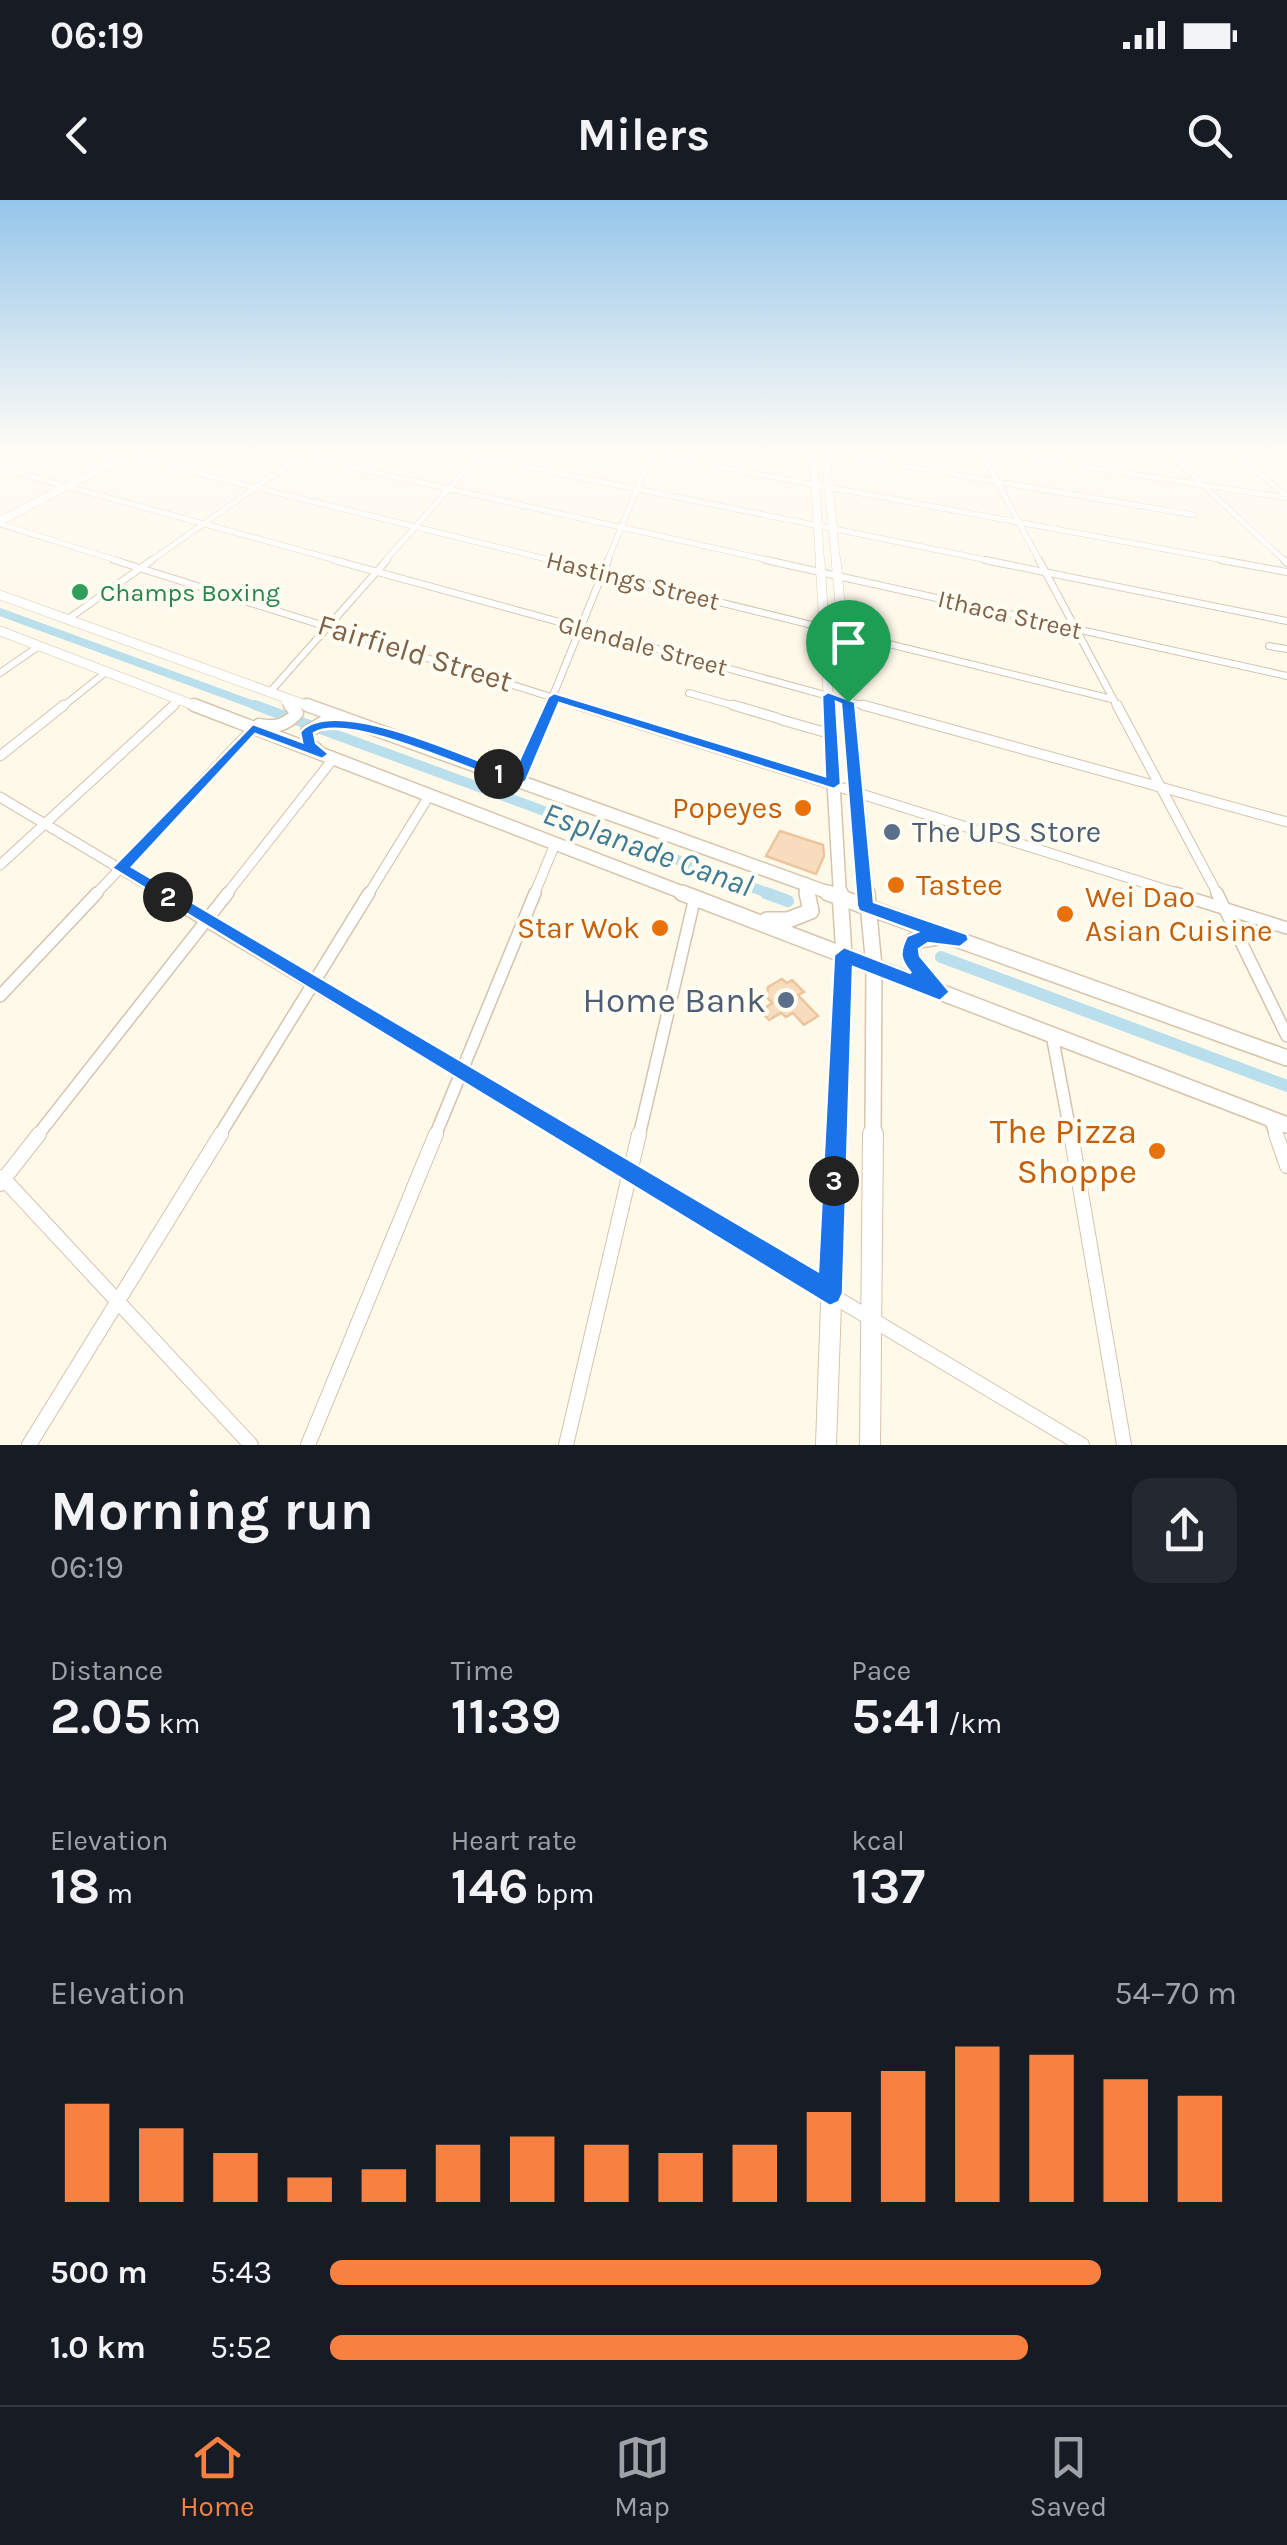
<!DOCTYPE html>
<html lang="en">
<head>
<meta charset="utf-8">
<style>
  :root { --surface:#171b24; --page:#242831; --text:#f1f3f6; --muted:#9ea1a6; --line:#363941; --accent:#f68141 }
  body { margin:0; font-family:Karla,sans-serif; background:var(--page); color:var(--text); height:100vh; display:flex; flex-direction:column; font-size:38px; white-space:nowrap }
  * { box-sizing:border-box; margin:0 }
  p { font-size:32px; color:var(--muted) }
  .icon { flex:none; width:55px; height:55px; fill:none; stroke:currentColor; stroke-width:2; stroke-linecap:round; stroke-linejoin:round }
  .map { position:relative; height:1245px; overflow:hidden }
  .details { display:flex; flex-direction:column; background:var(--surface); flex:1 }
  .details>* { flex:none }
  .pin { position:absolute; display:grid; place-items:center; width:85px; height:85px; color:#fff; margin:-102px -42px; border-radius:50% 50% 50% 0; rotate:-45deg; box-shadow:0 0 10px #0007 }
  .pin .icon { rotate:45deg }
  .km { position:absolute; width:50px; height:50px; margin:-25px; border-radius:50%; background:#222; color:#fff; font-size:28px; line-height:50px; text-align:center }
  .round { display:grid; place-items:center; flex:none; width:105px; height:105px; border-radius:20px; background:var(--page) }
  .summary { display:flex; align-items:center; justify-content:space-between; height:170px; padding:0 50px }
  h1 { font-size:55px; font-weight:700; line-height:75px }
  .stats { display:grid; grid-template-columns:repeat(3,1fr); gap:15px; height:170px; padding:10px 50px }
  .stats div { display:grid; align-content:center }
  .stats b { font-size:50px; font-weight:700 }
  .stats small { font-size:28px; font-weight:400 }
  .stats p { font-size:28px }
  .chart { height:280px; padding:20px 50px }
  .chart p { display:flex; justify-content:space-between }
  .chart svg { width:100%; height:180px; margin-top:10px; stroke:var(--accent); stroke-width:6 }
  ul { padding:0 50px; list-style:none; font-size:32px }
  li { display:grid; grid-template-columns:160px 120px 1fr; align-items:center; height:75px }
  li i { height:25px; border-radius:12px; background:var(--accent) }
  .status { display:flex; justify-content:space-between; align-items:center; height:70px; padding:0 50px; background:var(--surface); direction:ltr }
  .status svg { height:28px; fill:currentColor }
  header { display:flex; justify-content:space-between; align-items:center; height:130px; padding:0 50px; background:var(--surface); font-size:45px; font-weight:700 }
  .menu { display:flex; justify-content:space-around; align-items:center; height:140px; border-top:2px solid var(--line); background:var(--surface); font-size:28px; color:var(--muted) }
  .menu a { display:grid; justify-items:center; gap:5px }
  .menu .active { color:var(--accent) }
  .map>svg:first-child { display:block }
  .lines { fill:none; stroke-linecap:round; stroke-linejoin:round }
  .canal-far2 { stroke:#badfec; stroke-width:8 }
  .canal-far1 { stroke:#badfec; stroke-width:10 }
  .canal { stroke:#badfec; stroke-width:12 }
  .building { fill:#f8dcbe; stroke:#edc59c; stroke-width:2.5 }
  .street-far4-casing { stroke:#d4c3ad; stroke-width:6 }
  .street-far3-casing { stroke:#d4c3ad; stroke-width:8 }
  .street-far2-casing { stroke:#d4c3ad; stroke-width:11 }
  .street-far1-casing { stroke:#d4c3ad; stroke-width:14 }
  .street-casing { stroke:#d4c3ad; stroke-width:16 }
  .secondary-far4-casing { stroke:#d7c4aa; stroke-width:9 }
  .secondary-far3-casing { stroke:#d7c4aa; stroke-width:10 }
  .secondary-far2-casing { stroke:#d7c4aa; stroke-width:15 }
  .secondary-far1-casing { stroke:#d7c4aa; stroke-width:18 }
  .secondary-casing { stroke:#d7c4aa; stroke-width:22 }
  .street-far4 { stroke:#fff; stroke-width:5 }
  .street-far3 { stroke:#fff; stroke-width:6 }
  .street-far2 { stroke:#fff; stroke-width:9 }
  .street-far1 { stroke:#fff; stroke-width:11 }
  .street { stroke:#fff; stroke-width:14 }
  .secondary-far4 { stroke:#fff; stroke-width:8 }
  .secondary-far3 { stroke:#fff; stroke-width:9 }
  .secondary-far2 { stroke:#fff; stroke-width:12 }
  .secondary-far1 { stroke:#fff; stroke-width:15 }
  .secondary { stroke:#fff; stroke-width:20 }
  .route { fill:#1a73e8; stroke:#fff; stroke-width:2.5; fill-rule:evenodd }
  .leisure-dot { fill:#2e9e5b; stroke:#fffcf2; stroke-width:4 }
  .food-dot { fill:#e8710a; stroke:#fffcf2; stroke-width:4 }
  .service-dot { fill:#5c6f8a; stroke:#fffcf2; stroke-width:4 }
  .labels { text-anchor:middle; stroke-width:8; stroke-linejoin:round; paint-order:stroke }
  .far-street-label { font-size:25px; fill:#7e6248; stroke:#fffcf2 }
  .far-leisure-label { font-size:25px; fill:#27864d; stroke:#fffcf2; text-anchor:start }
  .street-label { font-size:30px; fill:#7e6248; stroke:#fffcf2 }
  .food-label { font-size:30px; fill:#c56008; stroke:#fffcf2; text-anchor:end }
  .service-label { font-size:30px; fill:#4e5e75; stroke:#fffcf2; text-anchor:start }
  .water-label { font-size:32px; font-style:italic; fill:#3e7b94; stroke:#fffcf2 }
  .near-service-label { font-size:35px; fill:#4e5e75; stroke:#fffcf2; text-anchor:end }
  .near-food-label { font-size:35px; fill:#c56008; stroke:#fffcf2; text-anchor:end }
</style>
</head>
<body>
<div class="status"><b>06:19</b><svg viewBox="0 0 49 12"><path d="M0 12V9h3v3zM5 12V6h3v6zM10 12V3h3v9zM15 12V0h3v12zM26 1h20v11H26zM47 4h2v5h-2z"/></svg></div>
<header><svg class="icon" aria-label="back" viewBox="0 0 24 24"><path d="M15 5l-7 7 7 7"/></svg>Milers<svg class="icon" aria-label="search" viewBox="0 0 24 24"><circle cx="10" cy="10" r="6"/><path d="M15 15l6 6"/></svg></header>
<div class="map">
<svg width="1287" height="1245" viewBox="0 0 1287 1245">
  <rect width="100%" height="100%" fill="#fff9ea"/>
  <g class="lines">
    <!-- canal-far2 -->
    <path class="canal-far2" d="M0,412L262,508"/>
    <!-- canal-far1 -->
    <path class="canal-far1" d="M255,505L773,695"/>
    <!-- canal -->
    <g class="canal">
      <path d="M766,693L788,701"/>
      <path d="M941,757L1287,886"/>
    </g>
  </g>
  <!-- building -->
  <g class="building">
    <path d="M780,631L823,645L824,656L816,674L766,656Z"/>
    <path d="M782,779L787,783L792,780L804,792L798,795L818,816L804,825L793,813L786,817L781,813L769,820L761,811L772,803L767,797L768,787Z"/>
  </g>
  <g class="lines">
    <defs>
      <g id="street-far4">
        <path d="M95,248L558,362"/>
        <path d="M265,248L777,362"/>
        <path d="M434,248L997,362"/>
        <path d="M616,248L1234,362"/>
        <path d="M798,248L1194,315"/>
        <path d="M966,248L1287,298"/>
        <path d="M979,248L1040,362"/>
        <path d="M1163,248L1286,362"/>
        <path d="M1227,248L1287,296"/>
        <path d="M0,268L343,362"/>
        <path d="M0,324L122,362"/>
        <path d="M149,362L312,248"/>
        <path d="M384,362L485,248"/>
        <path d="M607,362L654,248"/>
      </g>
      <g id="street-far3">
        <path d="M114,360L586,508"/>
        <path d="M334,360L872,508"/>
        <path d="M548,360L1112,499"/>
        <path d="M766,360L1287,476"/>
        <path d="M985,360L1287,421"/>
        <path d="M1039,360L1118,508"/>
        <path d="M1221,360L1287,372"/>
        <path d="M1284,360L1287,363"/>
        <path d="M68,419L152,360"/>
        <path d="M1269,446L1287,449"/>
        <path d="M0,473L39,446"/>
        <path d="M270,492L387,360"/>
        <path d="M689,493L742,508"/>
        <path d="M61,508L106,472"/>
        <path d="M171,508L180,500"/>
        <path d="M548,508L608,360"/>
      </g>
      <g id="street-far2">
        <path d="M578,505L1183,695"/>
        <path d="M733,505L777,518"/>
        <path d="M863,505L1287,622"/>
        <path d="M1117,505L1218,695"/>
        <path d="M782,520L831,534"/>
        <path d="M0,556L64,505"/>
        <path d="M518,581L549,505"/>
        <path d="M0,597L164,695"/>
        <path d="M0,665L174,505"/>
        <path d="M95,695L253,528"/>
        <path d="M226,695L333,559"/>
        <path d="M368,695L429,596"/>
        <path d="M534,695L555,644"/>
      </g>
      <g id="street-far1">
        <path d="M160,693L567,936"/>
        <path d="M1175,693L1287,728"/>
        <path d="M1217,693L1287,836"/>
        <path d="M0,796L97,693"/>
        <path d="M1052,835L1071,936"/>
        <path d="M1271,921L1276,936"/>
        <path d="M37,936L228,693"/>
        <path d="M219,936L369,693"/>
        <path d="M435,936L535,693"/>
        <path d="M639,936L695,697"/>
      </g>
      <g id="street">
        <path d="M562,934L1082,1245"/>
        <path d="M1071,934L1124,1245"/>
        <path d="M1276,934L1287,966"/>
        <path d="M2,977L251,1245"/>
        <path d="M0,984L39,934"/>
        <path d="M29,1245L221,934"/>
        <path d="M308,1245L436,934"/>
        <path d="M566,1245L639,934"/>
      </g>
      <g id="secondary-far4">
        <path d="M813,248L820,362"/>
        <path d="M825,248L836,362"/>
        <path d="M0,321L140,248"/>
      </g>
      <g id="secondary-far3">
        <path d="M820,360L829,508"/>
        <path d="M836,360L850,508"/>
        <path d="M0,395L314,508"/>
        <path d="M0,431L201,508"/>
        <path d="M286,501L292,508"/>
      </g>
      <g id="secondary-far2">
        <path d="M194,505L689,695"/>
        <path d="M307,505L835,695"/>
        <path d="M829,505L840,695"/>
        <path d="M849,505L867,695"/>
        <path d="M259,525C275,528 287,525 297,513L290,505"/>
        <path d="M317,550L309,544L307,532L324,522H340"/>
        <path d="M805,684L808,695"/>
      </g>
      <g id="secondary-far1">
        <path d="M682,693L1287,925"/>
        <path d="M828,693L1287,858"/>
        <path d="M867,693L874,767L873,936"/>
        <path d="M767,720H788L811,711L807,693"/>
        <path d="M937,790C923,775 907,763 913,741L938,737"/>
        <path d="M837,936L844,755L840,693"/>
      </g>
      <g id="secondary">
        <path d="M826,1245L837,934"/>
        <path d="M870,1245L873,934"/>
      </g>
    </defs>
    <!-- street-far4 casing -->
    <use href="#street-far4" class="street-far4-casing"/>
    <!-- street-far3 casing -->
    <use href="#street-far3" class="street-far3-casing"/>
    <!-- street-far2 casing -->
    <use href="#street-far2" class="street-far2-casing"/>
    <!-- street-far1 casing -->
    <use href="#street-far1" class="street-far1-casing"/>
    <!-- street casing -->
    <use href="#street" class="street-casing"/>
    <!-- secondary-far4 casing -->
    <use href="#secondary-far4" class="secondary-far4-casing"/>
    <!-- secondary-far3 casing -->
    <use href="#secondary-far3" class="secondary-far3-casing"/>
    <!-- secondary-far2 casing -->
    <use href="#secondary-far2" class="secondary-far2-casing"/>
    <!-- secondary-far1 casing -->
    <use href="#secondary-far1" class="secondary-far1-casing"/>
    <!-- secondary casing -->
    <use href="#secondary" class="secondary-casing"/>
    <!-- street-far4 -->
    <use href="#street-far4" class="street-far4"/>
    <!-- street-far3 -->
    <use href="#street-far3" class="street-far3"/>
    <!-- street-far2 -->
    <use href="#street-far2" class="street-far2"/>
    <!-- street-far1 -->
    <use href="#street-far1" class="street-far1"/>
    <!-- street -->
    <use href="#street" class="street"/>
    <!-- secondary-far4 -->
    <use href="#secondary-far4" class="secondary-far4"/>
    <!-- secondary-far3 -->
    <use href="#secondary-far3" class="secondary-far3"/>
    <!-- secondary-far2 -->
    <use href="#secondary-far2" class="secondary-far2"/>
    <!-- secondary-far1 -->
    <use href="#secondary-far1" class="secondary-far1"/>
    <!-- secondary -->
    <use href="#secondary" class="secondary"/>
  </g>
  <!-- sky -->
  <linearGradient id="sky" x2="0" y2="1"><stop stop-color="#95c5ea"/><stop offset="0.59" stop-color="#fffcf6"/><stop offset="1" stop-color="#fffcf6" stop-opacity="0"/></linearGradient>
  <rect width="1287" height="422" fill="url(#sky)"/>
  <!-- route -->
  <path class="route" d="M828,492L855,502L874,702L967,734L969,740L960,747L928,743L919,749L920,756L950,792L940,801L853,767L843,1093L839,1102L830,1106L112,668L253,524L302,542L300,532C333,493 471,559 513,574L548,497L554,493L825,576L822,496ZM836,502L841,504L857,706L859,711L917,732L907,736C899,752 899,759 911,773L844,747L834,755L818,1071L132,667L255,534L322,559L329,554L316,543L314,533C350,512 475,573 518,586L526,581L559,503L834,589L841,584Z"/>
  <!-- markers -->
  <circle class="leisure-dot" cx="80" cy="392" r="10"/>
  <g class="food-dot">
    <circle cx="803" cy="608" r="10"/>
    <circle cx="896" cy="685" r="10"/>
    <circle cx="1065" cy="714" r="10"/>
    <circle cx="660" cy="728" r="10"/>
    <circle cx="1157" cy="951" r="10"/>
  </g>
  <g class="service-dot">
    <circle cx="892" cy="632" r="10"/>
    <circle cx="786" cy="800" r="10"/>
  </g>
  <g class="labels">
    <!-- far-street labels -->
    <g class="far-street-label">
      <text transform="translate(633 380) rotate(14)" y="9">Hastings Street</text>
      <text transform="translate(1010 414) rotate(13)" y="9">Ithaca Street</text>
      <text transform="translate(643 445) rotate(15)" y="9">Glendale Street</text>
    </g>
    <!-- far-leisure labels -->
    <g class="far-leisure-label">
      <text x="100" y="401">Champs Boxing</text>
    </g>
    <!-- street labels -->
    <g class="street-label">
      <text transform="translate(415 453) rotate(17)" y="10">Fairfield Street</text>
    </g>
    <!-- food labels -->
    <g class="food-label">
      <text x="783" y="618">Popeyes</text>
      <text x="916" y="695" text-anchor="start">Tastee</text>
      <text x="1085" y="707" text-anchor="start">Wei Dao<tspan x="1085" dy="34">Asian Cuisine</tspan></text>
      <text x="640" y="738">Star Wok</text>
    </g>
    <!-- service labels -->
    <g class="service-label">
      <text x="912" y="642">The UPS Store</text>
    </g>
    <!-- water labels -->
    <g class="water-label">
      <text transform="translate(648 649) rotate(20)" y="11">Esplanade Canal</text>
    </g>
    <!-- near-service labels -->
    <g class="near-service-label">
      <text x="766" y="812">Home Bank</text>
    </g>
    <!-- near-food labels -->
    <g class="near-food-label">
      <text x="1137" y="943">The Pizza<tspan x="1137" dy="40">Shoppe</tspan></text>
    </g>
  </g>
</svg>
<div class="pin" style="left:848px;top:502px;background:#1e9e55"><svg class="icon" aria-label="arrive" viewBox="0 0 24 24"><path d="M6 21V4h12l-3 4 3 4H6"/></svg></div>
<b class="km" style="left:499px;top:574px">1</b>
<b class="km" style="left:168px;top:697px">2</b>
<b class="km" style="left:834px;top:981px">3</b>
</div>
<section class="details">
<div class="summary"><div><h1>Morning run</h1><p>06:19</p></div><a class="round"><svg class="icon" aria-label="share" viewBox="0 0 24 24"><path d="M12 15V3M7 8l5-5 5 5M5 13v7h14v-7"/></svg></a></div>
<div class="stats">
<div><p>Distance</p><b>2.05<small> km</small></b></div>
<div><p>Time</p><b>11:39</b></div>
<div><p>Pace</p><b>5:41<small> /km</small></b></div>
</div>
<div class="stats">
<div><p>Elevation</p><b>18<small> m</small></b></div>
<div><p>Heart rate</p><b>146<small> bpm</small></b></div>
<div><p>kcal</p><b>137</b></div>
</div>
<div class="chart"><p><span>Elevation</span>54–70 m</p>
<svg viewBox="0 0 160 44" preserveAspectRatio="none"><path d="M5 44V20M15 44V26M25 44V32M35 44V38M45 44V36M55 44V30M65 44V28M75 44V30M85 44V32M95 44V30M105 44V22M115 44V12M125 44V6M135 44V8M145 44V14M155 44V18"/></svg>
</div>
<ul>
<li><b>500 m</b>5:43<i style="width:85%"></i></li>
<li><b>1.0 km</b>5:52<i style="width:77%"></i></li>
</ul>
</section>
<nav class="menu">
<a class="active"><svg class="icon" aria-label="home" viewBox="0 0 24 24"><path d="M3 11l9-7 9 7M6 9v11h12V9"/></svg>Home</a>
<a><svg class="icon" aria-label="map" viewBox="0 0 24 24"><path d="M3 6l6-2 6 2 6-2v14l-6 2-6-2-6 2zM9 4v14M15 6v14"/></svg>Map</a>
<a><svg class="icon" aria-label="saved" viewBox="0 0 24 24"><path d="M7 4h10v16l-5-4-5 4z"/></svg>Saved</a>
</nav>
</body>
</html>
